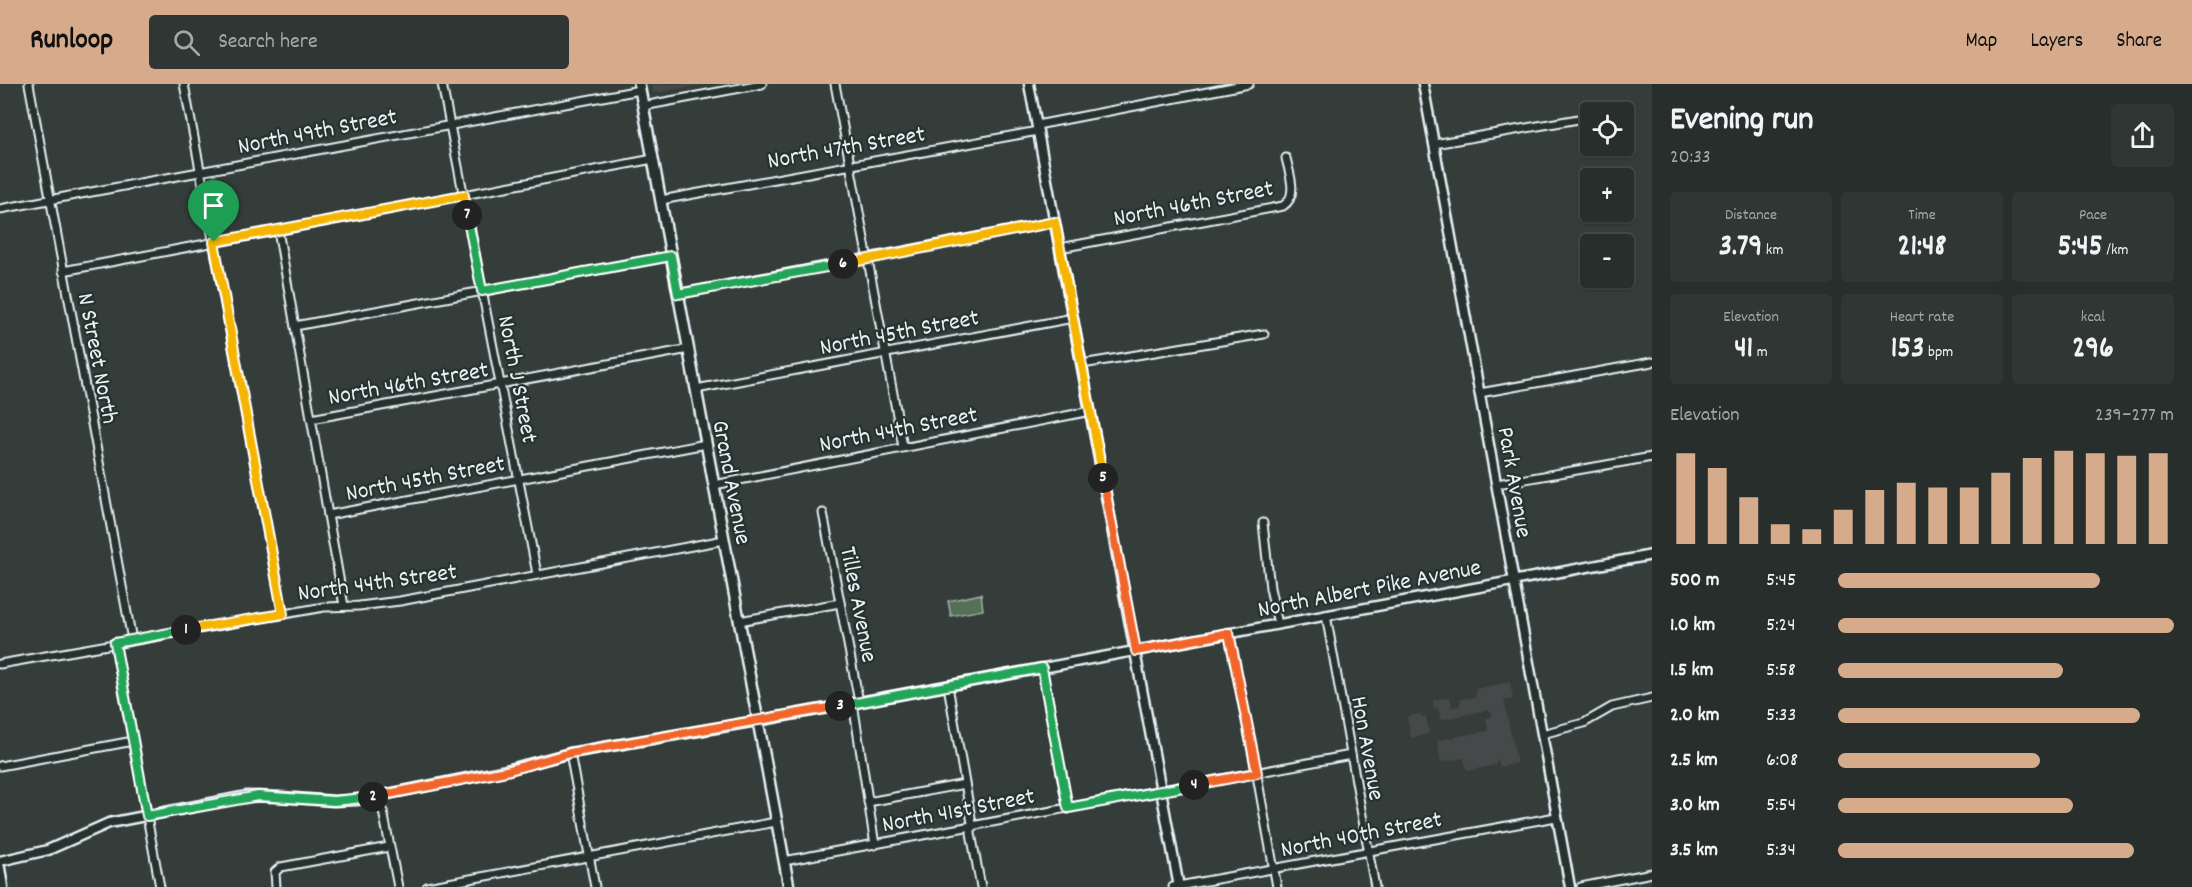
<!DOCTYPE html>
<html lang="en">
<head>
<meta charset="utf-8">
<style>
  :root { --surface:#272e2c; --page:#2f3634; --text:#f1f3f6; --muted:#a4a8a9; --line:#434a48; --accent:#d6ab8b }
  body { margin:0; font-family:Dekko,sans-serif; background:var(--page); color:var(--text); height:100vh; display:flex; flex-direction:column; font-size:22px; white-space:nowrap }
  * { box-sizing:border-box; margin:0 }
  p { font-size:20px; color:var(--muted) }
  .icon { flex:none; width:33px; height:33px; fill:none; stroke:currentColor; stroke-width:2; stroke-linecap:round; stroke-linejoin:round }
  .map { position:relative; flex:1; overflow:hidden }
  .drawer { display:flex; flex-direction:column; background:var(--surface); width:540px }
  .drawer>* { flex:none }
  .tools { position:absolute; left:1580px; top:18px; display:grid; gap:12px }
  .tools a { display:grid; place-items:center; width:54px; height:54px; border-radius:6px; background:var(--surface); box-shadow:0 2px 4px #0004,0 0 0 2px var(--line); font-size:30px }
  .pin { position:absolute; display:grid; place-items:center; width:51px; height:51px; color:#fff; margin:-62px -26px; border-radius:50% 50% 50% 0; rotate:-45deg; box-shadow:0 0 6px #0007 }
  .pin .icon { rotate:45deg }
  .km { position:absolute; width:30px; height:30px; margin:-15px; border-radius:50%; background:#222; color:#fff; font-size:16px; line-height:30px; text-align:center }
  .round { display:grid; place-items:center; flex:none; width:63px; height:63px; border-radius:6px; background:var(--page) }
  .overview { display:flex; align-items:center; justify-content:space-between; height:102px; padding:0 18px }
  h1 { font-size:33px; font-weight:700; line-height:45px }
  .figures { display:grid; grid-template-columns:repeat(3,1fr); gap:9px; height:102px; padding:6px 18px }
  .figures div { display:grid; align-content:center; border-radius:6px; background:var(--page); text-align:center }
  .figures b { font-size:30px; font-weight:700 }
  .figures small { font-size:16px; font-weight:400 }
  .figures p { font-size:16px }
  .chart { height:168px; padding:12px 18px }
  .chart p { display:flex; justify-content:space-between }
  .chart svg { width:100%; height:108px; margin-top:6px; stroke:var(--accent); stroke-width:6 }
  ul { padding:0 18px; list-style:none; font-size:20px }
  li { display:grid; grid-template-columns:96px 72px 1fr; align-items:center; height:45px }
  li i { height:15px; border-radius:8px; background:var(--accent) }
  header { display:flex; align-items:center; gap:36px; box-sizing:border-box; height:84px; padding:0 30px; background:var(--accent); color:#111 }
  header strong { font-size:28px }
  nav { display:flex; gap:33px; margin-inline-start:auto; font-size:21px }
  .search { width:420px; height:54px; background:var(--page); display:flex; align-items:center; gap:15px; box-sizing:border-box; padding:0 21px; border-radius:6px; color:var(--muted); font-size:22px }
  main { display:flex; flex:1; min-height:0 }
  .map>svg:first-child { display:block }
  .built { fill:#45494a }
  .green { fill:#557057; stroke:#9eb0a8; stroke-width:1.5 }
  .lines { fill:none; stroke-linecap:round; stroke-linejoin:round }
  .minor-casing { stroke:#e8f1f8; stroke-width:11 }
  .tertiary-casing { stroke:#e8f1f8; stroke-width:13 }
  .secondary-casing { stroke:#e8f1f8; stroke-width:14 }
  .minor { stroke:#26332d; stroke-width:7 }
  .tertiary { stroke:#26332d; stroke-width:8 }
  .secondary { stroke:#26332d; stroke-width:9 }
  .split-1-casing { stroke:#fff; stroke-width:12 }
  .split-2-casing { stroke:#fff; stroke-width:12 }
  .split-3-casing { stroke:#fff; stroke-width:12 }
  .split-4-casing { stroke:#fff; stroke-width:12 }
  .split-5-casing { stroke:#fff; stroke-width:12 }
  .split-6-casing { stroke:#fff; stroke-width:12 }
  .split-7-casing { stroke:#fff; stroke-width:12 }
  .split-8-casing { stroke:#fff; stroke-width:12 }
  .split-1 { stroke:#f5b400; stroke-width:8 }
  .split-2 { stroke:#22a559; stroke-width:8 }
  .split-3 { stroke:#f0652b; stroke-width:8 }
  .split-4 { stroke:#22a559; stroke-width:8 }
  .split-5 { stroke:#f0652b; stroke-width:8 }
  .split-6 { stroke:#f5b400; stroke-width:8 }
  .split-7 { stroke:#22a559; stroke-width:8 }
  .split-8 { stroke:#f5b400; stroke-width:8 }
  .labels { text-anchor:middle; stroke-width:4.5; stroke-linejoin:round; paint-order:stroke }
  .street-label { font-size:24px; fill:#e8f1f8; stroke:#26332d }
</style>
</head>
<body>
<header>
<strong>Runloop</strong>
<div class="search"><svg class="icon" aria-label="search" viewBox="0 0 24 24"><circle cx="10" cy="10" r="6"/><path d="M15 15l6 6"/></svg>Search here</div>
<nav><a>Map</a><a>Layers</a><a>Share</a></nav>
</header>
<main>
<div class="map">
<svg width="1652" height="803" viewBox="0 0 1652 803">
  <rect width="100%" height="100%" fill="#343d3a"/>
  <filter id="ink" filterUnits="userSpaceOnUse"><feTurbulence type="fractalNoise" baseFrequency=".0167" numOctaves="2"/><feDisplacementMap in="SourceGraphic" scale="12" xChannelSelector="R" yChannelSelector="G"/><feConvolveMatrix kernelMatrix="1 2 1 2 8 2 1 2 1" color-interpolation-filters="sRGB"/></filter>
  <g filter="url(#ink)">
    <!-- built -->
    <g class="built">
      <path d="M651,0H707L653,9Z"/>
      <path d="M1510,598L1513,615L1504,617L1517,679L1500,683L1497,674L1496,681L1467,687L1464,674L1441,678L1437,656L1488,647L1486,634L1492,633V629L1487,626L1441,636L1438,624H1434L1433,616L1450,613L1452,623L1460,622V615L1476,613L1475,605Z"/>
      <path d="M1421,630L1422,633L1426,632L1429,650L1411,654L1407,632Z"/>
    </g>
    <!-- green -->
    <path class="green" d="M981,510L983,526L951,532L948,517Z"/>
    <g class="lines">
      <defs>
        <g id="minor">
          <path d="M29,0L132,556"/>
          <path d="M184,0L283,530"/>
          <path d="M442,0L537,490"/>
          <path d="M835,0L903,363"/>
          <path d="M643,22L762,0"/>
          <path d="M1037,41L1249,0"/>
          <path d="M1434,60L1590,33"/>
          <path d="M661,116L1038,47"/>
          <path d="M0,125L640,6"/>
          <path d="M278,146L344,522"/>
          <path d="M1060,164L1283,122C1299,112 1289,89 1286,74"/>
          <path d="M63,187L653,75"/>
          <path d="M678,210L1055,138"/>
          <path d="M295,242L671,172"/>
          <path d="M1082,280L1264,250"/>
          <path d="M696,305L1073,234"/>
          <path d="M1480,309L1652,278"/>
          <path d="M311,335L689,265"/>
          <path d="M1497,400L1652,373"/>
          <path d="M714,401L1091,327"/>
          <path d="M823,429L859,618"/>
          <path d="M328,431L706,360"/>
          <path d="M1263,439L1270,504L1278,540"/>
          <path d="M1326,531L1375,803"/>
          <path d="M739,537L840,519"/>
          <path d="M1229,549L1254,675L1277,803"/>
          <path d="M115,559L160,803"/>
          <path d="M0,580L324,523L359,522L400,517L724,456"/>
          <path d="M1042,584L1068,725"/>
          <path d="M948,602L972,739L971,749L981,803"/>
          <path d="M853,619L875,761"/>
          <path d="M1542,650L1584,639L1612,623L1652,614"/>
          <path d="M570,669L595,803"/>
          <path d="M0,682L133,657"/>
          <path d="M380,712L398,803"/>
          <path d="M868,718L965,700"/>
          <path d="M784,777L1351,671"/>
          <path d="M276,803L275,788L281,783L389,763"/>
          <path d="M427,803L776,738"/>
          <path d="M1173,803L1556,733"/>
          <path d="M1581,803L1652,789"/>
        </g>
        <g id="tertiary">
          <path d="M1029,0L1179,803"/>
          <path d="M1423,0L1570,803"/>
          <path d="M0,777L48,766L109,739L247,712L281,713L334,717L358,716L506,686L570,669L757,637L1652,471"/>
          <path d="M0,784L3,803"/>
        </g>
        <path id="secondary" d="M639,0L789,803"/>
      </defs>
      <!-- minor casing -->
      <use href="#minor" class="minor-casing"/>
      <!-- tertiary casing -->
      <use href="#tertiary" class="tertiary-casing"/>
      <!-- secondary casing -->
      <use href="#secondary" class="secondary-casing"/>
      <!-- minor -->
      <use href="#minor" class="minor"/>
      <!-- tertiary -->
      <use href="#tertiary" class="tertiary"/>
      <!-- secondary -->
      <use href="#secondary" class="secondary"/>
    </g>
  </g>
  <g class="lines" filter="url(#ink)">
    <defs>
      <path id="split-1" d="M186,546L283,530L214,158"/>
      <path id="split-2" d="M186,546L115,559L147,732L258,712L334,717L373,713"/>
      <path id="split-3" d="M373,713L506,687L570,669L840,622"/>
      <path id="split-4" d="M840,622L1042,584L1068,724L1194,701"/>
      <path id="split-5" d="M1103,394L1136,567L1229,549L1257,689L1194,701"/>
      <path id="split-6" d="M843,180L1055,138L1103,394"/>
      <path id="split-7" d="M467,131L482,207L671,172L678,210L843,180"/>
      <path id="split-8" d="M214,158L464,111L467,131"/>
    </defs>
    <!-- split-1 casing -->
    <use href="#split-1" class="split-1-casing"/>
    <!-- split-2 casing -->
    <use href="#split-2" class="split-2-casing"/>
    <!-- split-3 casing -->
    <use href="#split-3" class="split-3-casing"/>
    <!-- split-4 casing -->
    <use href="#split-4" class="split-4-casing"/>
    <!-- split-5 casing -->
    <use href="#split-5" class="split-5-casing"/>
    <!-- split-6 casing -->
    <use href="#split-6" class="split-6-casing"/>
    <!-- split-7 casing -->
    <use href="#split-7" class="split-7-casing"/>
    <!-- split-8 casing -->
    <use href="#split-8" class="split-8-casing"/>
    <!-- split-1 -->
    <use href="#split-1" class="split-1"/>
    <!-- split-2 -->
    <use href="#split-2" class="split-2"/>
    <!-- split-3 -->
    <use href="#split-3" class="split-3"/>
    <!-- split-4 -->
    <use href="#split-4" class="split-4"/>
    <!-- split-5 -->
    <use href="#split-5" class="split-5"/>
    <!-- split-6 -->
    <use href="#split-6" class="split-6"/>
    <!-- split-7 -->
    <use href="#split-7" class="split-7"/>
    <!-- split-8 -->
    <use href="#split-8" class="split-8"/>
  </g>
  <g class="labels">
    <!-- street labels -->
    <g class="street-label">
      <text transform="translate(317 46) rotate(-11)" y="8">North 49th Street</text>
      <text transform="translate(846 62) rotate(-10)" y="8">North 47th Street</text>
      <text transform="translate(1193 118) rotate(-11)" y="8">North 46th Street</text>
      <text transform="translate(899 247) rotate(-11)" y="8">North 45th Street</text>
      <text transform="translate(99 274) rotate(79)" y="8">N Street North</text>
      <text transform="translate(519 295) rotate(79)" y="8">North J Street</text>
      <text transform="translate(408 298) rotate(-10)" y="8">North 46th Street</text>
      <text transform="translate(898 344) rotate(-11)" y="8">North 44th Street</text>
      <text transform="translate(425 393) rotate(-11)" y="8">North 45th Street</text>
      <text transform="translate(733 398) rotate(79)" y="8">Grand Avenue</text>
      <text transform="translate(1516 398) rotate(80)" y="8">Park Avenue</text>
      <text transform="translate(377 497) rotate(-8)" y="8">North 44th Street</text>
      <text transform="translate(1369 503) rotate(-11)" y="8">North Albert Pike Avenue</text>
      <text transform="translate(860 520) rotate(79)" y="8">Tilles Avenue</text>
      <text transform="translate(1369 664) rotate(80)" y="8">Hon Avenue</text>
      <text transform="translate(958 725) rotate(-11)" y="8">North 41st Street</text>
      <text transform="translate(1361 749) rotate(-11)" y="8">North 40th Street</text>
    </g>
  </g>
</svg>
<div class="tools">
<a><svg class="icon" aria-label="locate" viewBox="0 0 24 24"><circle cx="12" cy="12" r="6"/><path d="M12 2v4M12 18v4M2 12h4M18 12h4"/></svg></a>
<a>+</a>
<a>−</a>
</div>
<div class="pin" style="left:214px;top:158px;background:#1e9e55"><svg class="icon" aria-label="arrive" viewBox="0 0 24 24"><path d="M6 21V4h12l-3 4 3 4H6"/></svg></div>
<b class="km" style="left:186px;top:546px">1</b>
<b class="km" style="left:373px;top:713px">2</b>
<b class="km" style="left:840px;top:622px">3</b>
<b class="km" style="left:1194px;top:701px">4</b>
<b class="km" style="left:1103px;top:394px">5</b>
<b class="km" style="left:843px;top:180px">6</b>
<b class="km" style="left:467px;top:131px">7</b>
</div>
<section class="drawer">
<div class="overview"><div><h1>Evening run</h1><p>20:33</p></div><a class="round"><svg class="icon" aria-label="share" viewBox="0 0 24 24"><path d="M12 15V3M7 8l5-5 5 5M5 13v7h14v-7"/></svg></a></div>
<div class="figures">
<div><p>Distance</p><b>3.79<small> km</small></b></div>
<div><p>Time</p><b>21:48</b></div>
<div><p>Pace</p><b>5:45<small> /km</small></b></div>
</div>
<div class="figures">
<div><p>Elevation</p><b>41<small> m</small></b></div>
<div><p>Heart rate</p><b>153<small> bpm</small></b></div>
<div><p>kcal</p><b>296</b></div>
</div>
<div class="chart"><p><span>Elevation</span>239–277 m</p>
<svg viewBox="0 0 160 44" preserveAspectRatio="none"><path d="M5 44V7M15 44V13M25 44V25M35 44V36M45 44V38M55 44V30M65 44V22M75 44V19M85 44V21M95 44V21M105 44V15M115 44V9M125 44V6M135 44V7M145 44V8M155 44V7"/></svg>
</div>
<ul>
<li><b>500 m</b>5:45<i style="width:78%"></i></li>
<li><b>1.0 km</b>5:24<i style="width:100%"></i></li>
<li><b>1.5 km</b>5:58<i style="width:67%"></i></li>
<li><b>2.0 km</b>5:33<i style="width:90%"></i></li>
<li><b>2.5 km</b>6:08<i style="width:60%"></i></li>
<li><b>3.0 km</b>5:54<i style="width:70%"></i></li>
<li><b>3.5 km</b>5:34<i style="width:88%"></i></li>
</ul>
</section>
</main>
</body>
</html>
